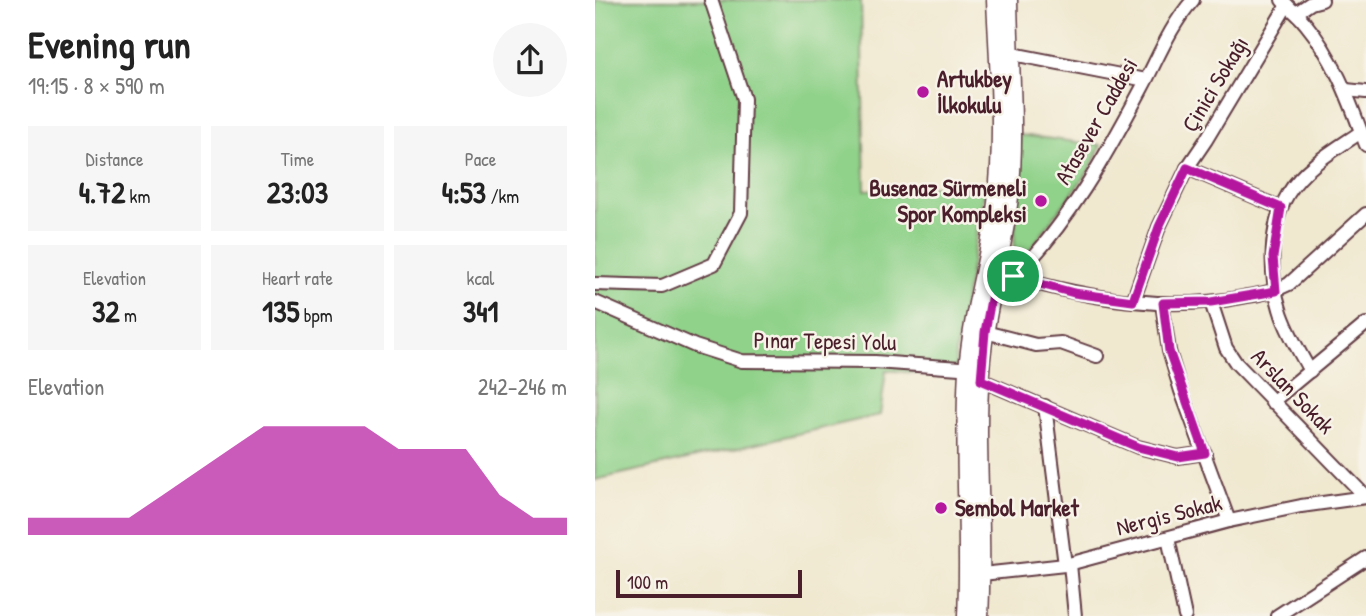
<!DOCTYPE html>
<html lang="en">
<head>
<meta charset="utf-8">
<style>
  :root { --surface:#fff; --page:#f6f6f6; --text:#222; --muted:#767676; --accent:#b5179e }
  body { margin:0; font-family:"Patrick Hand",sans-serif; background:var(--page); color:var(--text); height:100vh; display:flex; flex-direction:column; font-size:26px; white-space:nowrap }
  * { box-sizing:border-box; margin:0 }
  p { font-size:23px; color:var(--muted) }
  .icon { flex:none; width:38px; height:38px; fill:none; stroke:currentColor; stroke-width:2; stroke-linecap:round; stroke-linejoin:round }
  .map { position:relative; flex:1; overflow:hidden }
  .drawer { display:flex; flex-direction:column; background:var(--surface); width:595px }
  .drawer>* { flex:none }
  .scale { position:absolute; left:21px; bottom:18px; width:186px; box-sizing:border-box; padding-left:7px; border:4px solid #4a1f2b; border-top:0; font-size:19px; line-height:24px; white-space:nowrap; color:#4a1f2b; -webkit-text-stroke:5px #f7f3e8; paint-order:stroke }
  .pin { position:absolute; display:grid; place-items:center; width:60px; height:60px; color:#fff; margin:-30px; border:4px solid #fff; border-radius:50%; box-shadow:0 2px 7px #0007 }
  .round { display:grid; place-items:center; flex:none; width:74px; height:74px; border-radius:37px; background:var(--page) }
  .overview { display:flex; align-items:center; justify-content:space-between; height:119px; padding:0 28px }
  h1 { font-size:38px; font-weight:700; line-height:52px }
  .figures { display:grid; grid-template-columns:repeat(3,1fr); gap:10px; height:119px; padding:7px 28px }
  .figures div { display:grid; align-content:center; border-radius:0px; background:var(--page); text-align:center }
  .figures b { font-size:30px; font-weight:700 }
  .figures small { font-size:19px; font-weight:400 }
  .figures p { font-size:19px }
  .chart { height:196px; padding:14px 28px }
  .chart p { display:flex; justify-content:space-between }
  .chart svg { width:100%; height:126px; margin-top:7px; fill:var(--accent); opacity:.7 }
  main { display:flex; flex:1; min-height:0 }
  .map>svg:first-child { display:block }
  .green { fill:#90d28a; stroke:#6d785a; stroke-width:2 }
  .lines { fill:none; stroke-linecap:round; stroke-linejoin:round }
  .minor-casing { stroke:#633d44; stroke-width:16 }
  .tertiary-casing { stroke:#633d44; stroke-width:19 }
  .minor { stroke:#fff; stroke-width:12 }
  .tertiary { stroke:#fff; stroke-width:16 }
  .route-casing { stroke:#fff; stroke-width:14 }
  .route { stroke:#b5179e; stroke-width:9 }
  .poi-dot { fill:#b5179e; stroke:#f7f3e8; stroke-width:2.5 }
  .labels { text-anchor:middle; stroke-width:5; stroke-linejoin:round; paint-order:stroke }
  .poi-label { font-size:23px; font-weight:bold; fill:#4a1f2b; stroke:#f7f3e8; text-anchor:start }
  .street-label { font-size:23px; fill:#4a1f2b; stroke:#f7f3e8 }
</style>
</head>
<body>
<main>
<section class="drawer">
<div class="overview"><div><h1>Evening run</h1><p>19:15 · 8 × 590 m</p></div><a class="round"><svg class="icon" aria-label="share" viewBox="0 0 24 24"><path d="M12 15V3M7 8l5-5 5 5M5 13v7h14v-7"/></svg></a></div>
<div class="figures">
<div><p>Distance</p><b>4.72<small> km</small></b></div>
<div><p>Time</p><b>23:03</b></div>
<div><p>Pace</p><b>4:53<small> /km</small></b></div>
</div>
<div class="figures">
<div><p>Elevation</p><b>32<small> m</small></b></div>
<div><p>Heart rate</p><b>135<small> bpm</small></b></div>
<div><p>kcal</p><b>341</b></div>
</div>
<div class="chart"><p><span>Elevation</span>242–246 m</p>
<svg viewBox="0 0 160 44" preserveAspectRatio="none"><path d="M0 44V38L10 38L20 38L30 38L40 30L50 22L60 14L70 6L80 6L90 6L100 6L110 14L120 14L130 14L140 30L150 38L160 38V44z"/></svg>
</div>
</section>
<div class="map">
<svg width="771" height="616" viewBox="0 0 771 616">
  <rect width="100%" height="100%" fill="#f7f3e8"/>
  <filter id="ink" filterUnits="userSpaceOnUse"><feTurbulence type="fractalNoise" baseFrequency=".0143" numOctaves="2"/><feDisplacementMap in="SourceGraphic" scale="14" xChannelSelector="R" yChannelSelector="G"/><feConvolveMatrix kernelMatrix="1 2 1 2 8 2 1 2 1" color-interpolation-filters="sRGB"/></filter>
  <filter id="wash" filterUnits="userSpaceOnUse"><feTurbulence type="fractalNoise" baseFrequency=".00686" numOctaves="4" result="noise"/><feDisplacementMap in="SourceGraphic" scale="28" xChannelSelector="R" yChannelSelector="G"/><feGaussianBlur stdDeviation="1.57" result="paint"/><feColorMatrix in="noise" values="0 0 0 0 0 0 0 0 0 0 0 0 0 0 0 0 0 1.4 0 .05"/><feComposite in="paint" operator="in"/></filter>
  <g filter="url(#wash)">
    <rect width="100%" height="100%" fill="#f0e8cf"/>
    <!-- green -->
    <g class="green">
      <path d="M0,0H266L270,190L391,184L360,354L361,377L291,370L285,415L0,480Z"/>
      <path d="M425,135L506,145L495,169L431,255L422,254L419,250Z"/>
    </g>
  </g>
  <g filter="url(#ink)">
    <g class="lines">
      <defs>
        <g id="minor">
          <path d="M687,0C694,8 703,14 710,23C740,59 755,102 771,145"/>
          <path d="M701,13L716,3L727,0"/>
          <path d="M407,52L551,80"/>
          <path d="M751,90L771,92"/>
          <path d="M592,168L686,208"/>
          <path d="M414,276L418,277C470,230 514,150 547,88C563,58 575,26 598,0"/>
          <path d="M418,277C492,298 571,312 648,297C664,294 679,292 694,284L771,214"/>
          <path d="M0,284L67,286L119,264L146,213L149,99L116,0"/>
          <path d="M538,301L564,227L592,168L611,140L692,5"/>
          <path d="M0,302L100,346L147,361L280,362L379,369"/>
          <path d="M616,302L631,348L641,363L771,497"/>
          <path d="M567,303L574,351L586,391L634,521"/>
          <path d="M390,332L441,345L466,343L502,356"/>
          <path d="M715,371C704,351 691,330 685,309C674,274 674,226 693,194C709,167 741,149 766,132"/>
          <path d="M386,380L543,447L583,457L610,453"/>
          <path d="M677,402L771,324"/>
          <path d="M450,406L470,565"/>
          <path d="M573,538L590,616"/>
          <path d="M475,564L480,616"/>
          <path d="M387,574L470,565L634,521L706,506L771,497"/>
          <path d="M682,616L771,558"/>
        </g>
        <g id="tertiary">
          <path d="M371,616C375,534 367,452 372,371C376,314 394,259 401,203C409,136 403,67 400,0"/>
          <path d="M385,616C390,534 380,452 386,371C390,312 408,256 415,197C422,132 415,65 414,0"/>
        </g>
      </defs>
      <!-- minor casing -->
      <use href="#minor" class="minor-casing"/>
      <!-- tertiary casing -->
      <use href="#tertiary" class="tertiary-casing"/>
      <!-- minor -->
      <use href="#minor" class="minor"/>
      <!-- tertiary -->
      <use href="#tertiary" class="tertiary"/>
    </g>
  </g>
  <g class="lines" filter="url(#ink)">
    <defs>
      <path id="route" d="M592,168L686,208L678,257L681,291L616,302L568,303L574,351L610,453L583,457L543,447L386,380L390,332L401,272L479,293L538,301L564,227Z"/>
    </defs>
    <!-- route casing -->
    <use href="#route" class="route-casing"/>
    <!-- route -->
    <use href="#route" class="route"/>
  </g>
  <!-- markers -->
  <g class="poi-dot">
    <circle cx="328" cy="92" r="7"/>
    <circle cx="446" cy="201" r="7"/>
    <circle cx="346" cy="508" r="7"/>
  </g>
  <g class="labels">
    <!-- poi labels -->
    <g class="poi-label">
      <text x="342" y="87">Artukbey<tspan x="342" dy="26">İlkokulu</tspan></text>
      <text x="432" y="196" text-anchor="end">Busenaz Sürmeneli<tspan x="432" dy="26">Spor Kompleksi</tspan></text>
      <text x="360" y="516">Sembol Market</text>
    </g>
    <!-- street labels -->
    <g class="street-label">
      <text transform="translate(620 84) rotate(-59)" y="8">Çinici Sokağı</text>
      <text transform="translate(501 121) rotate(-60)" y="8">Atasever Caddesi</text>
      <text transform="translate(230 341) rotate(1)" y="8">Pınar Tepesi Yolu</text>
      <text transform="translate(698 391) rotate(46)" y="8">Arslan Sokak</text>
      <text transform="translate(574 515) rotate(-14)" y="8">Nergis Sokak</text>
    </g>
  </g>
</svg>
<div class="scale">100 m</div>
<div class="pin" style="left:418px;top:276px;background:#1e9e55"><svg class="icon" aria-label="arrive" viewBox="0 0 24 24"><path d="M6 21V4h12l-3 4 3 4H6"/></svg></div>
</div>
</main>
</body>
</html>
